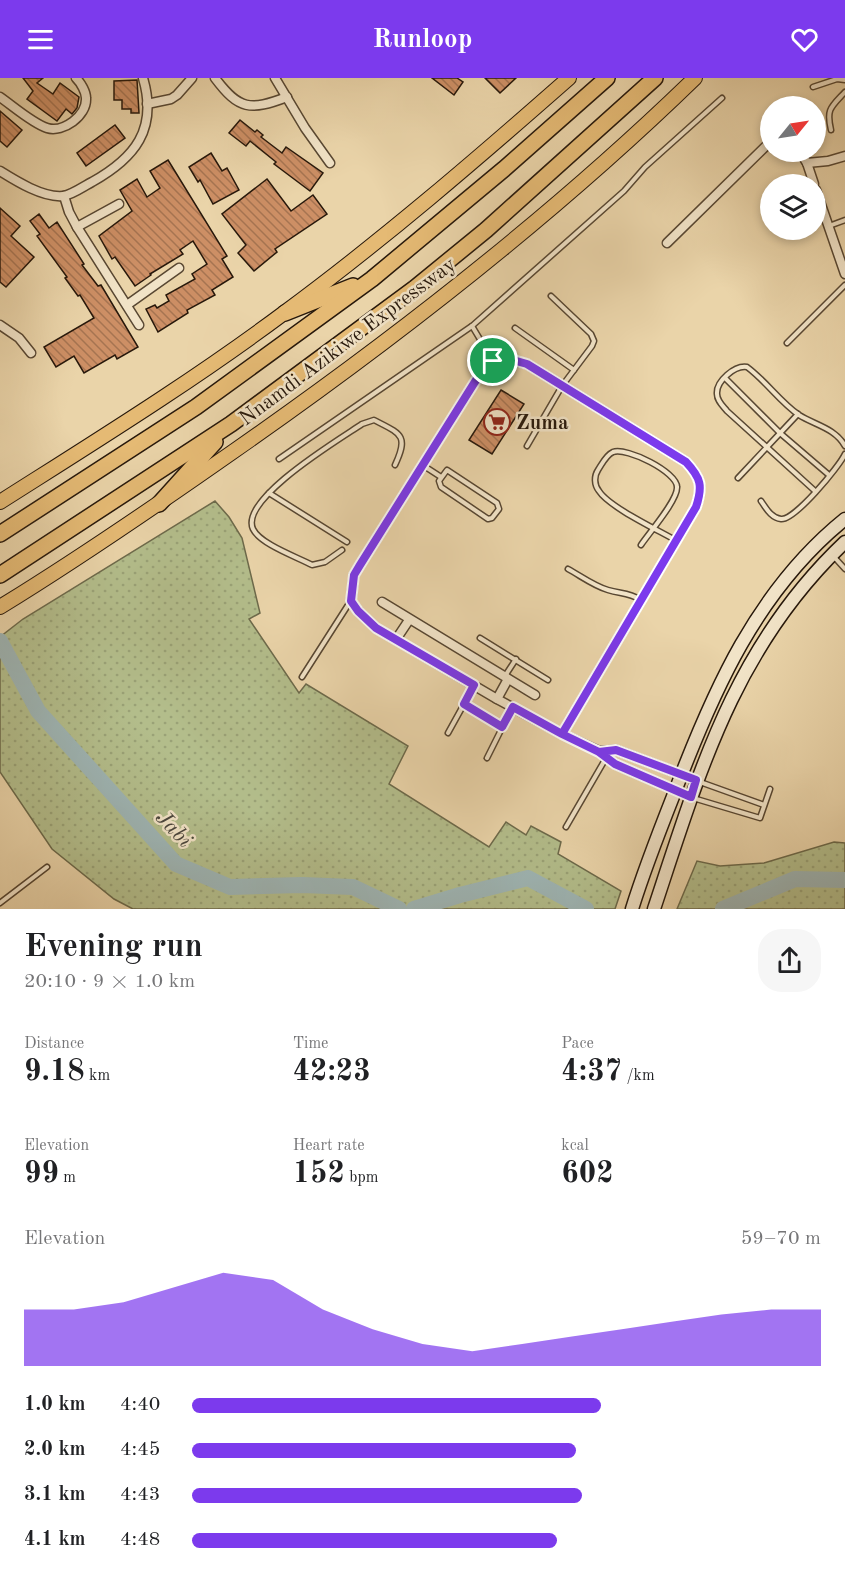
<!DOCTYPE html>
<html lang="en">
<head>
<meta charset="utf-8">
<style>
  :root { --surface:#fff; --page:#f6f6f6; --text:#202124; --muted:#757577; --accent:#7c3aed }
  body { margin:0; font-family:"Old Standard TT",serif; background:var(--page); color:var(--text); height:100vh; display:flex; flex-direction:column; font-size:22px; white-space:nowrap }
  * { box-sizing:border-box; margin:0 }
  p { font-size:20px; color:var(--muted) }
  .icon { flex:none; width:33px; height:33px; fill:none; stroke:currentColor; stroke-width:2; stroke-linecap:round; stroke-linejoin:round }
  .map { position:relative; height:831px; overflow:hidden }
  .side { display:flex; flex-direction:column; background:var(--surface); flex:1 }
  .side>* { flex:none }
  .needle { width:39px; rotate:60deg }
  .fabs { position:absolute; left:760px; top:18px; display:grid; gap:12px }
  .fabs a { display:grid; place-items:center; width:66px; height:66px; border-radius:50%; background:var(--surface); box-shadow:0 3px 9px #0003; font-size:30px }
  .pin { position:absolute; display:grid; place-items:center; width:51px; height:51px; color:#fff; margin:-26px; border:3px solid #fff; border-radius:50%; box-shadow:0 2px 6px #0007 }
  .round { display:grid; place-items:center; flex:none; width:63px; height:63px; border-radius:24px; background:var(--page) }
  .headline { display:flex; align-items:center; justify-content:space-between; height:102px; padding:0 24px }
  h1 { font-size:33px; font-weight:700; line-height:45px }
  .metrics { display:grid; grid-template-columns:repeat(3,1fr); gap:9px; height:102px; padding:6px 24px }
  .metrics div { display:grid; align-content:center }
  .metrics b { font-size:30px; font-weight:700 }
  .metrics small { font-size:16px; font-weight:400 }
  .metrics p { font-size:16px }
  .chart { height:168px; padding:12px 24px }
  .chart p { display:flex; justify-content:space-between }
  .chart svg { width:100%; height:108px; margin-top:6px; fill:var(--accent); opacity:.7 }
  ul { padding:0 24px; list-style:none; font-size:20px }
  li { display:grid; grid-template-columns:96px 72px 1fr; align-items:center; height:45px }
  li i { height:15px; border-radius:8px; background:var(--accent) }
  header { display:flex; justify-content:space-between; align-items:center; height:78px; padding:0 24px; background:var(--accent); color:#fff; font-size:27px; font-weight:700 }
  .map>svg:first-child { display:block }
  .grass { fill:url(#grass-dots); stroke:#6d6a4b; stroke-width:1.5 }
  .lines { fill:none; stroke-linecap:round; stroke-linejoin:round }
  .river { stroke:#9eb5b4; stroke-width:16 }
  .building { fill:url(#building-back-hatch); stroke:#27180b; stroke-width:1.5 }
  .service-casing { stroke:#584732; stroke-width:7 }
  .minor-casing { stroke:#584732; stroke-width:11 }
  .secondary-casing { stroke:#27180b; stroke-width:15 }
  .trunk-casing { stroke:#27180b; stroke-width:16 }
  .motorway-casing { stroke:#27180b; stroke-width:18 }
  .service { stroke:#f1e3c7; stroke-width:4 }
  .minor { stroke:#f1e3c7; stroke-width:8 }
  .secondary { stroke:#f1e3c7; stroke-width:12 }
  .trunk { stroke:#e5ba74; stroke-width:14 }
  .motorway { stroke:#e5ba74; stroke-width:15 }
  .route-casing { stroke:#fff; stroke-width:12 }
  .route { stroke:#7c3aed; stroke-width:8 }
  .labels { text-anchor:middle; stroke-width:5; stroke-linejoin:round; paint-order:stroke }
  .street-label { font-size:21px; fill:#27180b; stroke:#f1e3c7 }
  .poi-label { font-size:21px; font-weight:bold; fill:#27180b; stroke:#f1e3c7; text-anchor:start }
  .water-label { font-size:22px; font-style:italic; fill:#4b473e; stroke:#f1e3c7 }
</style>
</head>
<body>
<header><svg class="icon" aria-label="menu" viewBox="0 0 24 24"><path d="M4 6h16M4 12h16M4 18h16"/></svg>Runloop<svg class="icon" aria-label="heart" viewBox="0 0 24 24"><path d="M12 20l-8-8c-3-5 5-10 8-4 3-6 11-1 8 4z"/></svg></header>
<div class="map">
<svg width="845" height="831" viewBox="0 0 845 831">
  <defs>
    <pattern id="grass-dots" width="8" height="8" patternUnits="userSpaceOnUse" patternTransform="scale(1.5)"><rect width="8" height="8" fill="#b3bd8b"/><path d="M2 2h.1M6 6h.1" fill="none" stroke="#9aa277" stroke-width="1.8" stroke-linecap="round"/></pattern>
    <pattern id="building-back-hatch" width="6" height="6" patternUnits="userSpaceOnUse" patternTransform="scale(1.5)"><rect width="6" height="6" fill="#cd8f65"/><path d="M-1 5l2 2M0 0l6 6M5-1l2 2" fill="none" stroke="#a67451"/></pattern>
  </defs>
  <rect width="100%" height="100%" fill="#ead4a9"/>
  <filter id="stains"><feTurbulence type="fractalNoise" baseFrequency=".00333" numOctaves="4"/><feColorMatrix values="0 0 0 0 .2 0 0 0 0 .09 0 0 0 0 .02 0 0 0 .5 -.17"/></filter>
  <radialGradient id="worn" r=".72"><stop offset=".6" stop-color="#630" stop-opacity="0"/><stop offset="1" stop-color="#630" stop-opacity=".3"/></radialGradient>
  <!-- grass -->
  <g class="grass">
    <path d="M215,423L229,439L242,460L260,535L249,541L299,615L306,606L408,668L389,706L489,769L506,744L526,757L531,748L561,764L558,776L621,813L615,831H133L114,821L52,771L0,694V559L23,541Z"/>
    <path d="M834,764L845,765V831H677L697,783L720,788L764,785Z"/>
  </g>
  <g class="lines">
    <!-- river -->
    <g class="river">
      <path d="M0,563L38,633L176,786L230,809L302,807L353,809L399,831"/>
      <path d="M414,831L460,817L528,800L586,831"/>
      <path d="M723,831L795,801L845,802"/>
    </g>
  </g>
  <!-- building -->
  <g class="building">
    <path d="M23,0H43L37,5L53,16L60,5L79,19L77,30L72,36L66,31L57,43L27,21L33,13Z"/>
    <path d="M432,0H457L463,4L454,17Z"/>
    <path d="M485,0H516L500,15Z"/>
    <path d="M137,2L139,35H131V31H122V22H114V3Z"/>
    <path d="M0,33L22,52L7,69L0,63Z"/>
    <path d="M240,42L255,54L257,52L263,57L261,59L282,75L286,69L323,95L310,113L274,86L276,84L250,63L246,68L229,55Z"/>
    <path d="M115,47L125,60L86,88L77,75Z"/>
    <path d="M211,75L222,93L227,90L239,112L213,126L200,102L198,104L189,89Z"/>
    <path d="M168,82L227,178L222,181L233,199L212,212L215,217L187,232L188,235L158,254L146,231L155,227L157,230L169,223L166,217L195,201L192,196L207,186L193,163L180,172L183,176L150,196L151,197L135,208L115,179L112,181L99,158L132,133L120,112L137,101L147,119L160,110L150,93Z"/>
    <path d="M267,101L291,133L313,117L327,136L275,171L277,174L254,193L238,175L246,167L222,136Z"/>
    <path d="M0,130L20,148L11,158L34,179L6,209L0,204Z"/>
    <path d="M39,136L49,150L57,144L84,186L82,187L98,208L101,207L138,269L117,281L115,277L84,295L74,278L56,289L44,269L94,240L80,217L78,218L65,200L67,199L37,158L40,156L30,143Z"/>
    <path d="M501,312L524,326L492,376L469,362Z"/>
  </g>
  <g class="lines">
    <defs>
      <g id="service">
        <path d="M813,9L837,1L845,2"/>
        <path d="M831,52C826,31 831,29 845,14"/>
        <path d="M829,148L845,142"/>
        <path d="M472,248L493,283"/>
        <path d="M515,250L574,292"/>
        <path d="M787,265L845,207"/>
        <path d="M725,300L780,355L829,397"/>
        <path d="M527,368L562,308L592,268L594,263L591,256L551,218"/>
        <path d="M279,381L472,248L624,113L645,89L722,20"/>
        <path d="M424,388L441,399"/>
        <path d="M447,392L497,425L499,431L492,440L488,441L441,409L439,403Z"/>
        <path d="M738,400L798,336"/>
        <path d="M815,413L727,333C723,328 717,323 717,316C716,303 735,287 747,289C766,303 780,324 799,337C815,347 835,350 845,368"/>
        <path d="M269,415L347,464"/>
        <path d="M761,423C766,430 771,440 781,441C794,443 839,389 845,376"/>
        <path d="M641,467C649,455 678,422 677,409C677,394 627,369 613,374C606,377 602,386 598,392C594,398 594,407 599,413C609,429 658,452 677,463"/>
        <path d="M342,472L325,484L312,487C297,479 260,466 253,451C239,421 340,361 362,346L374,342C401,356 409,357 395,387"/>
        <path d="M835,480L845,491"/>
        <path d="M568,491C581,498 594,508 608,512C621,516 628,514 641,522"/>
        <path d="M480,560L548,602"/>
        <path d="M505,598L516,581"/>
        <path d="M302,599L350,524"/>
        <path d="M464,626L502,649"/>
        <path d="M448,655L474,608"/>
        <path d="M487,680L512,630"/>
        <path d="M700,704L764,727"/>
        <path d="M693,720L760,740L770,711"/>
        <path d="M566,749L606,680"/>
        <path d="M0,825L47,789"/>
      </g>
      <g id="minor">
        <path d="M215,0C239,32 250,33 287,19"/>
        <path d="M275,0L305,50L330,85"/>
        <path d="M0,19C13,28 32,45 47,50C63,55 87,38 86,20C86,14 81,5 76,0"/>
        <path d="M147,26L171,21L177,17L192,0"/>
        <path d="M800,74L807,85L814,106"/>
        <path d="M807,85L828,83L845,78"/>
        <path d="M0,93C16,103 43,120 63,118C72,117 84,108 92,104C135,80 158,51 143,0"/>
        <path d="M816,112L845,196"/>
        <path d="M64,118L69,134L77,149L139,247"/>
        <path d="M77,149L119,126"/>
        <path d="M667,165L771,63"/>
        <path d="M127,227L179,190"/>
        <path d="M0,247L19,260L31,275"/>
        <path d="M382,524L535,617"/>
        <path d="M397,560L409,542"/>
        <path d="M497,621L508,601"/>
        <path d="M562,656L696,429C703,408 701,400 686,384L527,286C507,281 501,278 483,291L360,487L354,497L351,523L358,533L376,550L497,621L562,656L599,673L615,686L691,719"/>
        <path d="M599,673L616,672L696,702"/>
      </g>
      <g id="secondary">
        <path d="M632,831C644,792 659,754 674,716C713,613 757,512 845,441"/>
        <path d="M654,831C700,692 735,568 845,464"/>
      </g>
      <g id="trunk">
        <path d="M0,424C96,363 193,303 284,235C383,162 477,81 569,0"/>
        <path d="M0,529C80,480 157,427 234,373C396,260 553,138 695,0"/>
      </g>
      <g id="motorway">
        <path d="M285,235L353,208"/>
        <path d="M159,426L215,364"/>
        <path d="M0,456L196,329L372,201L504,91L607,0"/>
        <path d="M0,497L231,346L415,210L486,152L655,0"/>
      </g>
    </defs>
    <!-- service casing -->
    <use href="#service" class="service-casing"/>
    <!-- minor casing -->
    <use href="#minor" class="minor-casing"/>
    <!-- secondary casing -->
    <use href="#secondary" class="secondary-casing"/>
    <!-- trunk casing -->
    <use href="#trunk" class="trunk-casing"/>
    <!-- motorway casing -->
    <use href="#motorway" class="motorway-casing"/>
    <!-- service -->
    <use href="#service" class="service"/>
    <!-- minor -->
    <use href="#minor" class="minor"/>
    <!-- secondary -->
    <use href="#secondary" class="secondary"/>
    <!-- trunk -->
    <use href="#trunk" class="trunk"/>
    <!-- motorway -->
    <use href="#motorway" class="motorway"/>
  </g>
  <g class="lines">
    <defs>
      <path id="route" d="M493,283L483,291L360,487L354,497L351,523L358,533L376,550L474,607L464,626L502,649L513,629L562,656L599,674L616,672L696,702L691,719L615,686L599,674L562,656L696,429C703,408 701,400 686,384L527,286L506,280L493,283"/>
    </defs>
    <!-- route casing -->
    <use href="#route" class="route-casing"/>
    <!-- route -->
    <use href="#route" class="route"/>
  </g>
  <!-- icons -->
  <defs>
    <symbol id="supermarket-ring" viewBox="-11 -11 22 22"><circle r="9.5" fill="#f1e3c7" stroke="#8f2418" stroke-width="1.5"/><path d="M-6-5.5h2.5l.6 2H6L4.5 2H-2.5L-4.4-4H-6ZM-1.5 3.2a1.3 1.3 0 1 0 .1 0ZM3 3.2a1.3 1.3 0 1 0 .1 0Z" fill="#8f2418"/></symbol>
  </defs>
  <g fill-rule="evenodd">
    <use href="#supermarket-ring" x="482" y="329" width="30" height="30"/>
  </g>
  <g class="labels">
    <!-- street labels -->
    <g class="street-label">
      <text transform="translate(347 263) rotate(-37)" y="7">Nnamdi Azikiwe Expressway</text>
    </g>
    <!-- poi labels -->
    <g class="poi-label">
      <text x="516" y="351">Zuma</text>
    </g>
    <!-- water labels -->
    <g class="water-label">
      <text transform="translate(175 750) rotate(46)" y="8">Jabi</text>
    </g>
  </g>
  <rect width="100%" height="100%" filter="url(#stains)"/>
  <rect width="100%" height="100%" fill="url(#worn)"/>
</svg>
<div class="fabs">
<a><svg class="needle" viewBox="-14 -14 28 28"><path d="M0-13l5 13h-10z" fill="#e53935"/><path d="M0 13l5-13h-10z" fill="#757577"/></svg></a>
<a><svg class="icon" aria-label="layers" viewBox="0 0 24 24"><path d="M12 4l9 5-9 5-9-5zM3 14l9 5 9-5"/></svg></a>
</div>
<div class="pin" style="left:493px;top:283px;background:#1e9e55"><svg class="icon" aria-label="arrive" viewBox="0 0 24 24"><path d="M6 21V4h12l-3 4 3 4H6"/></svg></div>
</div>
<section class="side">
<div class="headline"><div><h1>Evening run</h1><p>20:10 · 9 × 1.0 km</p></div><a class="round"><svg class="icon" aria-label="share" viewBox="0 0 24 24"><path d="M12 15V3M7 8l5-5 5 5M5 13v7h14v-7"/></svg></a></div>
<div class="metrics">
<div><p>Distance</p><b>9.18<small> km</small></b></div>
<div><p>Time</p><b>42:23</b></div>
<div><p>Pace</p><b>4:37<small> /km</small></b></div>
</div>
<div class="metrics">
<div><p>Elevation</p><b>99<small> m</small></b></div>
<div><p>Heart rate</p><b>152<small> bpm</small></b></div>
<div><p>kcal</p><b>602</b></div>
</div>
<div class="chart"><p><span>Elevation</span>59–70 m</p>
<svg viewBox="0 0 160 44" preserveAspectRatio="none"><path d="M0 44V21L10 21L20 18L30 12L40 6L50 9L60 21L70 29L80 35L90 38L100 35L110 32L120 29L130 26L140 23L150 21L160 21V44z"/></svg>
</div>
<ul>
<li><b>1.0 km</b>4:40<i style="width:65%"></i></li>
<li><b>2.0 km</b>4:45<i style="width:61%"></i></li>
<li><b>3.1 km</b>4:43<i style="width:62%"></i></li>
<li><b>4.1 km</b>4:48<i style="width:58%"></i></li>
</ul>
</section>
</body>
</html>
